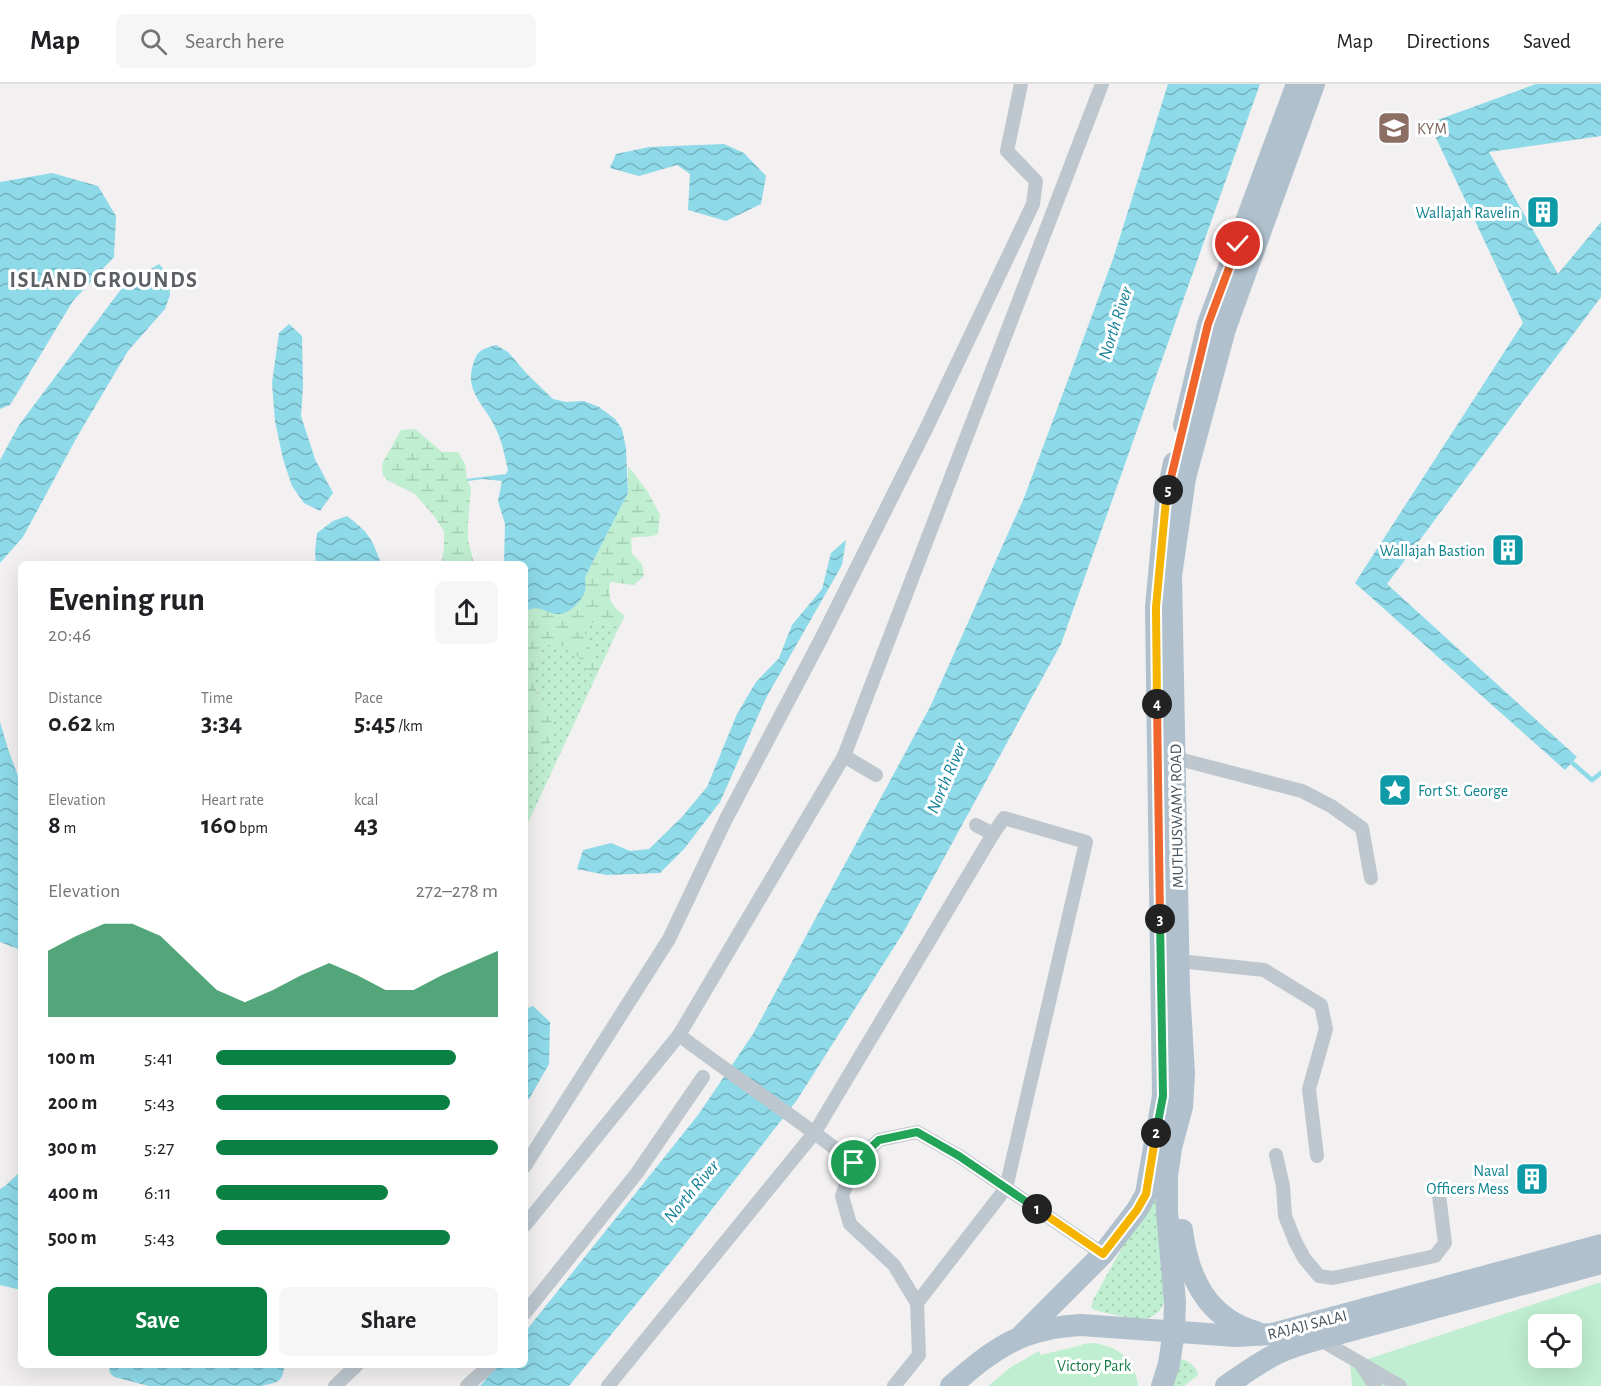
<!DOCTYPE html>
<html lang="en">
<head>
<meta charset="utf-8">
<style>
  :root { --surface:#fff; --page:#f6f6f6; --text:#202124; --muted:#757577; --line:#e0e0e0; --accent:#0b8043 }
  body { margin:0; font-family:"Alegreya Sans",sans-serif; background:var(--page); color:var(--text); height:100vh; display:flex; flex-direction:column; font-size:22px; white-space:nowrap }
  * { box-sizing:border-box; margin:0 }
  p { font-size:20px; color:var(--muted) }
  .icon { flex:none; width:33px; height:33px; fill:none; stroke:currentColor; stroke-width:2; stroke-linecap:round; stroke-linejoin:round }
  .map { position:relative; flex:1; overflow:hidden }
  .details { position:absolute; left:18px; top:477px; width:510px; height:807px; display:flex; flex-direction:column; background:var(--surface); border-radius:9px; box-shadow:0 6px 24px #0002 }
  .details>* { flex:none }
  .tools { position:absolute; left:1528px; top:1230px; display:grid; gap:12px }
  .tools a { display:grid; place-items:center; width:54px; height:54px; border-radius:9px; background:var(--surface); box-shadow:0 6px 24px #0002; font-size:30px }
  .pin { position:absolute; display:grid; place-items:center; width:51px; height:51px; color:#fff; margin:-26px; border:3px solid #fff; border-radius:50%; box-shadow:0 2px 6px #0007 }
  .km { position:absolute; width:30px; height:30px; margin:-15px; border-radius:50%; background:#222; color:#fff; font-size:16px; line-height:30px; text-align:center }
  .round { display:grid; place-items:center; flex:none; width:63px; height:63px; border-radius:9px; background:var(--page) }
  .overview { display:flex; align-items:center; justify-content:space-between; height:102px; padding:0 30px }
  h1 { font-size:33px; font-weight:600; line-height:45px }
  .figures { display:grid; grid-template-columns:repeat(3,1fr); gap:9px; height:102px; padding:6px 30px }
  .figures div { display:grid; align-content:center }
  .figures b { font-size:26px; font-weight:600 }
  .figures small { font-size:16px; font-weight:400 }
  .figures p { font-size:16px }
  .chart { height:168px; padding:12px 30px }
  .chart p { display:flex; justify-content:space-between }
  .chart svg { width:100%; height:108px; margin-top:6px; fill:var(--accent); opacity:.7 }
  .primary-button { display:flex; gap:12px; margin-top:auto; padding:12px 30px }
  .primary-button a { flex:1; height:69px; border-radius:9px; background:var(--accent); color:#fff; font-size:24px; font-weight:600; line-height:69px; text-align:center }
  .primary-button a+a { background:var(--page); color:var(--text) }
  ul { padding:0 30px; list-style:none; font-size:20px }
  li { display:grid; grid-template-columns:96px 72px 1fr; align-items:center; height:45px }
  li i { height:15px; border-radius:8px; background:var(--accent) }
  header { display:flex; align-items:center; gap:36px; box-sizing:border-box; height:84px; padding:0 30px; background:var(--surface); border-bottom:2px solid var(--line) }
  header strong { font-size:28px }
  nav { display:flex; gap:33px; margin-inline-start:auto; font-size:21px }
  .search { width:420px; height:54px; background:var(--page); display:flex; align-items:center; gap:15px; box-sizing:border-box; padding:0 21px; border-radius:9px; color:var(--muted); font-size:22px }
  .map>svg:first-child { display:block }
  .grass { fill:url(#grass-dots) }
  .wetland { fill:url(#wetland-marsh) }
  .park { fill:#c0eed0; fill-rule:evenodd }
  .water { fill:url(#water-waves) }
  .lines { fill:none; stroke-linecap:round; stroke-linejoin:round }
  .stream { stroke:#8edae9; stroke-width:4.5 }
  .street { stroke:#bec7ce; stroke-width:14 }
  .primary { stroke:#b0c0cd; stroke-width:22 }
  .split-1-casing { stroke:#fff; stroke-width:12 }
  .split-2-casing { stroke:#fff; stroke-width:12 }
  .split-3-casing { stroke:#fff; stroke-width:12 }
  .split-4-casing { stroke:#fff; stroke-width:12 }
  .split-5-casing { stroke:#fff; stroke-width:12 }
  .split-6-casing { stroke:#fff; stroke-width:12 }
  .split-1 { stroke:#22a559; stroke-width:8 }
  .split-2 { stroke:#f5b400; stroke-width:8 }
  .split-3 { stroke:#22a559; stroke-width:8 }
  .split-4 { stroke:#f0652b; stroke-width:8 }
  .split-5 { stroke:#f5b400; stroke-width:8 }
  .split-6 { stroke:#f0652b; stroke-width:8 }
  .labels { text-anchor:middle; stroke-width:6; stroke-linejoin:round; paint-order:stroke }
  .education-label { font-size:16px; fill:#785e54; stroke:#fff; text-anchor:start }
  .culture-label { font-size:16px; fill:#0d838f; stroke:#fff; text-anchor:end }
  .street-label { font-size:16px; fill:#48545d; stroke:#fff }
  .park-label { font-size:16px; fill:#1a7c47; stroke:#fff }
  .water-label { font-size:18px; font-style:italic; fill:#118198; stroke:#fff }
  .district-label { font-size:22px; font-weight:bold; letter-spacing:1.5px; fill:#5c6064; stroke:#fff }
</style>
</head>
<body>
<header>
<strong>Map</strong>
<div class="search"><svg class="icon" aria-label="search" viewBox="0 0 24 24"><circle cx="10" cy="10" r="6"/><path d="M15 15l6 6"/></svg>Search here</div>
<nav><a>Map</a><a>Directions</a><a>Saved</a></nav>
</header>
<div class="map">
<svg width="1601" height="1302" viewBox="0 0 1601 1302">
  <defs>
    <pattern id="grass-dots" width="8" height="8" patternUnits="userSpaceOnUse" patternTransform="scale(1.5)"><rect width="8" height="8" fill="#c0eed0"/><path d="M2 2h.1M6 6h.1" fill="none" stroke="#a6ceb5" stroke-width="1.8" stroke-linecap="round"/></pattern>
    <pattern id="wetland-marsh" width="20" height="14" patternUnits="userSpaceOnUse" patternTransform="scale(1.5)"><rect width="20" height="14" fill="#c0eed0"/><path d="M1 5h8M5 5V1M11 12h8M15 12V8" fill="none" stroke="#a6ceb5"/></pattern>
    <pattern id="water-waves" width="16" height="10" patternUnits="userSpaceOnUse" patternTransform="scale(1.5)"><rect width="16" height="10" fill="#8edae9"/><path d="M0 5q4-4 8 0t8 0" fill="none" stroke="#76b3c0"/></pattern>
  </defs>
  <rect width="100%" height="100%" fill="#f2f0f0"/>
  <!-- grass -->
  <g class="grass">
    <path d="M594,538L619,543L525,745V685L535,675L550,631L537,610L534,592L538,572L546,561L564,560L572,565L582,579L596,586L595,573L585,554V544Z"/>
    <path d="M1157,1101L1166,1213C1158,1240 1139,1237 1116,1231C1108,1229 1100,1228 1093,1225L1091,1223L1093,1216Z"/>
    <path d="M1181,1275C1188,1276 1197,1283 1198,1291L1184,1302H1172Z"/>
  </g>
  <!-- wetland -->
  <g class="wetland">
    <path d="M415,345L442,368H458L465,380L467,395L471,404L468,439V456L474,480H444L442,476L444,464V447L434,432L415,410L387,396L383,391L382,380L401,346Z"/>
    <path d="M628,382L648,408L660,431L658,450C647,455 642,451 631,454L632,470L642,480L644,492L634,501L610,498C608,517 611,521 625,532L619,543L594,538L585,544V554L595,573L596,586L590,588C571,568 577,560 546,561L538,572L534,592L537,610L550,631L554,648L549,662L525,685V527C536,521 545,525 555,530L585,505V493L628,409Z"/>
  </g>
  <!-- park -->
  <g class="park">
    <path d="M1601,1198V1302H1353L1352,1300L1350,1281ZM1539,1240H1572V1274H1539Z"/>
    <path d="M1094,1259C1119,1263 1135,1275 1138,1302H988L1011,1283L1039,1267L1041,1271L1082,1261V1260Z"/>
  </g>
  <!-- water -->
  <g class="water">
    <path d="M1168,0H1260L1061,560L903,849L797,1016L674,1174L569,1302H480L498,1281H525V1248L698,1031L753,950L930,623L1024,414L1113,175Z"/>
    <path d="M1536,0H1601V52L1489,68L1558,190L1601,138V213L1387,500L1577,673L1565,686L1355,499L1523,239L1429,39Z"/>
    <path d="M724,60L744,69L766,92L761,120L726,137L688,126L690,90L677,81L639,92L610,84L616,70L649,63Z"/>
    <path d="M52,89L98,102L116,132L114,173L73,217L10,321L0,325V98Z"/>
    <path d="M159,180L169,192L170,211L165,225L128,267L77,353L23,453L0,479V376L19,341L125,200Z"/>
    <path d="M289,240L302,252L303,302L301,332L315,375L333,409L320,427L304,419L292,402L283,375L275,337L272,299L279,249Z"/>
    <path d="M496,261L508,268L528,291L553,315L566,318L584,317L599,323L615,335L622,345L626,364L628,409L585,493C585,497 586,502 585,507C581,518 569,531 557,530C544,528 539,520 525,527V480H504L505,440L498,417L502,397L483,395L468,397L467,395L506,390L508,386C505,373 502,357 496,345C486,322 464,308 473,281C477,266 482,265 496,261Z"/>
    <path d="M347,432C368,448 372,454 381,480H316L315,468L317,449L333,437Z"/>
    <path d="M846,456L842,481L766,614L720,718L684,765L660,789L606,791L577,785L583,766L611,759L630,767L649,765L681,734L707,703L737,630L756,598L779,574L792,541L822,505L831,469Z"/>
    <path d="M0,638L8,665L21,700V866L0,858Z"/>
    <path d="M533,922L550,938L549,980L529,1015L525,1017V925Z"/>
    <path d="M21,1087V1206L0,1201V1105L5,1102Z"/>
    <path d="M112,1281H291L284,1284C282,1300 275,1298 262,1302H149L114,1293L110,1289L109,1285Z"/>
  </g>
  <g class="lines">
    <!-- stream -->
    <path class="stream" d="M1569,676L1592,696L1601,689"/>
    <!-- street -->
    <g class="street">
      <path d="M844,672L876,691"/>
      <path d="M1175,674L1302,707L1331,722L1362,744L1371,794"/>
      <path d="M976,741L993,750"/>
      <path d="M1179,877L1264,886L1321,921L1326,945L1309,1005L1317,1072"/>
      <path d="M679,951C737,995 797,1034 854,1079L879,1056L917,1048L959,1072L1103,1170"/>
      <path d="M1276,1071L1283,1102L1285,1132L1295,1157L1304,1174L1319,1192L1333,1194L1435,1172L1445,1159L1438,1104"/>
      <path d="M854,1079L842,1112L850,1140L894,1181L917,1219L919,1271L894,1302"/>
      <path d="M525,1082L669,855L725,737L821,555L926,345L1033,120L1036,97L1007,67L1021,0"/>
      <path d="M525,1141L679,951L844,672L1102,0"/>
      <path d="M525,1229L637,1089L703,993"/>
      <path d="M1319,1255L1400,1302"/>
      <path d="M1361,1280L1375,1302"/>
      <path d="M335,1302L357,1281"/>
      <path d="M467,1302L490,1281"/>
      <path d="M608,1302L815,1048L993,750L1004,734L1086,758L1006,1104L917,1219"/>
    </g>
    <!-- primary -->
    <g class="primary">
      <path d="M1184,341L1208,240L1297,0"/>
      <path d="M1182,1146C1188,1194 1207,1234 1256,1248"/>
      <path d="M1022,1251L1103,1170L1137,1126L1146,1110L1163,1012L1156,523L1166,416L1174,379"/>
      <path d="M951,1302C995,1264 1021,1244 1081,1241L1236,1252L1272,1250L1601,1161"/>
      <path d="M1162,1302L1169,1280L1174,1247L1175,1218L1167,1128V1092L1171,1064L1182,1023L1184,989L1179,905L1171,492L1185,394L1225,245L1314,0"/>
      <path d="M1226,1302C1243,1290 1260,1278 1278,1269C1291,1263 1305,1259 1319,1255L1601,1179"/>
    </g>
  </g>
  <g class="lines">
    <defs>
      <path id="split-1" d="M854,1079L879,1056L917,1048L959,1072L1037,1125"/>
      <path id="split-2" d="M1037,1125L1103,1170L1137,1126L1146,1110L1156,1049"/>
      <path id="split-3" d="M1156,1049L1163,1012L1160,835"/>
      <path id="split-4" d="M1157,620L1160,835"/>
      <path id="split-5" d="M1157,620L1156,523L1166,416L1168,406"/>
      <path id="split-6" d="M1168,406L1208,240L1238,160"/>
    </defs>
    <!-- split-1 casing -->
    <use href="#split-1" class="split-1-casing"/>
    <!-- split-2 casing -->
    <use href="#split-2" class="split-2-casing"/>
    <!-- split-3 casing -->
    <use href="#split-3" class="split-3-casing"/>
    <!-- split-4 casing -->
    <use href="#split-4" class="split-4-casing"/>
    <!-- split-5 casing -->
    <use href="#split-5" class="split-5-casing"/>
    <!-- split-6 casing -->
    <use href="#split-6" class="split-6-casing"/>
    <!-- split-1 -->
    <use href="#split-1" class="split-1"/>
    <!-- split-2 -->
    <use href="#split-2" class="split-2"/>
    <!-- split-3 -->
    <use href="#split-3" class="split-3"/>
    <!-- split-4 -->
    <use href="#split-4" class="split-4"/>
    <!-- split-5 -->
    <use href="#split-5" class="split-5"/>
    <!-- split-6 -->
    <use href="#split-6" class="split-6"/>
  </g>
  <!-- icons -->
  <defs>
    <symbol id="school-square" viewBox="-11 -11 22 22"><rect x="-9" y="-9" width="18" height="18" rx="4" fill="#8d6e63" stroke="#fff"/><path d="M0-5L7-2L0 1L-7-2ZM-4 1L0 2.5L4 1V4Q0 6-4 4Z" fill="#fff"/></symbol>
    <symbol id="building-square" viewBox="-11 -11 22 22"><rect x="-9" y="-9" width="18" height="18" rx="4" fill="#0f9aa8" stroke="#fff"/><path d="M-4-6H4V6H1V3H-1V6H-4ZM-2.5-4.3h1.7v1.8h-1.7ZM.8-4.3h1.7v1.8H.8ZM-2.5-1h1.7V.8h-1.7ZM.8-1h1.7V.8H.8Z" fill="#fff"/></symbol>
    <symbol id="sight-square" viewBox="-11 -11 22 22"><rect x="-9" y="-9" width="18" height="18" rx="4" fill="#0f9aa8" stroke="#fff"/><path d="M0-6L1.8-2.2L6-1.7L2.9 1.2L3.7 5.4L0 3.3L-3.7 5.4L-2.9 1.2L-6-1.7L-1.8-2.2Z" fill="#fff"/></symbol>
  </defs>
  <g fill-rule="evenodd">
    <use href="#school-square" x="1375" y="25" width="38" height="38"/>
    <use href="#building-square" x="1524" y="109" width="38" height="38"/>
    <use href="#building-square" x="1489" y="447" width="38" height="38"/>
    <use href="#sight-square" x="1376" y="687" width="38" height="38"/>
    <use href="#building-square" x="1513" y="1076" width="38" height="38"/>
  </g>
  <g class="labels">
    <!-- education labels -->
    <g class="education-label">
      <text x="1417" y="50">KYM</text>
    </g>
    <!-- culture labels -->
    <g class="culture-label">
      <text x="1520" y="134">Wallajah Ravelin</text>
      <text x="1485" y="472">Wallajah Bastion</text>
      <text x="1418" y="712" text-anchor="start">Fort St. George</text>
      <text x="1509" y="1092">Naval<tspan x="1509" dy="18">Officers Mess</tspan></text>
    </g>
    <!-- street labels -->
    <g class="street-label">
      <text transform="translate(1176 732) rotate(-91)" y="6">MUTHUSWAMY ROAD</text>
      <text transform="translate(1307 1240) rotate(-14)" y="6">RAJAJI SALAI</text>
    </g>
    <!-- park labels -->
    <g class="park-label">
      <text x="1094" y="1287">Victory Park</text>
    </g>
    <!-- water labels -->
    <g class="water-label">
      <text transform="translate(1115 239) rotate(-72)" y="6">North River</text>
      <text transform="translate(946 694) rotate(-67)" y="6">North River</text>
      <text transform="translate(691 1107) rotate(-50)" y="6">North River</text>
    </g>
    <!-- district labels -->
    <g class="district-label">
      <text x="104" y="203">ISLAND GROUNDS</text>
    </g>
  </g>
</svg>
<div class="tools">
<a><svg class="icon" aria-label="locate" viewBox="0 0 24 24"><circle cx="12" cy="12" r="6"/><path d="M12 2v4M12 18v4M2 12h4M18 12h4"/></svg></a>
</div>
<div class="pin" style="left:854px;top:1079px;background:#1e9e55"><svg class="icon" aria-label="arrive" viewBox="0 0 24 24"><path d="M6 21V4h12l-3 4 3 4H6"/></svg></div>
<div class="pin" style="left:1238px;top:160px;background:#d93025"><svg class="icon" aria-label="check" viewBox="0 0 24 24"><path d="M5 12l5 5 9-10"/></svg></div>
<b class="km" style="left:1037px;top:1125px">1</b>
<b class="km" style="left:1156px;top:1049px">2</b>
<b class="km" style="left:1160px;top:835px">3</b>
<b class="km" style="left:1157px;top:620px">4</b>
<b class="km" style="left:1168px;top:406px">5</b>
<section class="details">
<div class="overview"><div><h1>Evening run</h1><p>20:46</p></div><a class="round"><svg class="icon" aria-label="share" viewBox="0 0 24 24"><path d="M12 15V3M7 8l5-5 5 5M5 13v7h14v-7"/></svg></a></div>
<div class="figures">
<div><p>Distance</p><b>0.62<small> km</small></b></div>
<div><p>Time</p><b>3:34</b></div>
<div><p>Pace</p><b>5:45<small> /km</small></b></div>
</div>
<div class="figures">
<div><p>Elevation</p><b>8<small> m</small></b></div>
<div><p>Heart rate</p><b>160<small> bpm</small></b></div>
<div><p>kcal</p><b>43</b></div>
</div>
<div class="chart"><p><span>Elevation</span>272–278 m</p>
<svg viewBox="0 0 160 44" preserveAspectRatio="none"><path d="M0 44V17L10 11L20 6L30 6L40 11L50 22L60 33L70 38L80 33L90 27L100 22L110 27L120 33L130 33L140 27L150 22L160 17V44z"/></svg>
</div>
<ul>
<li><b>100 m</b>5:41<i style="width:85%"></i></li>
<li><b>200 m</b>5:43<i style="width:83%"></i></li>
<li><b>300 m</b>5:27<i style="width:100%"></i></li>
<li><b>400 m</b>6:11<i style="width:61%"></i></li>
<li><b>500 m</b>5:43<i style="width:83%"></i></li>
</ul>
<div class="primary-button"><a>Save</a><a>Share</a></div>
</section>
</div>
</body>
</html>
